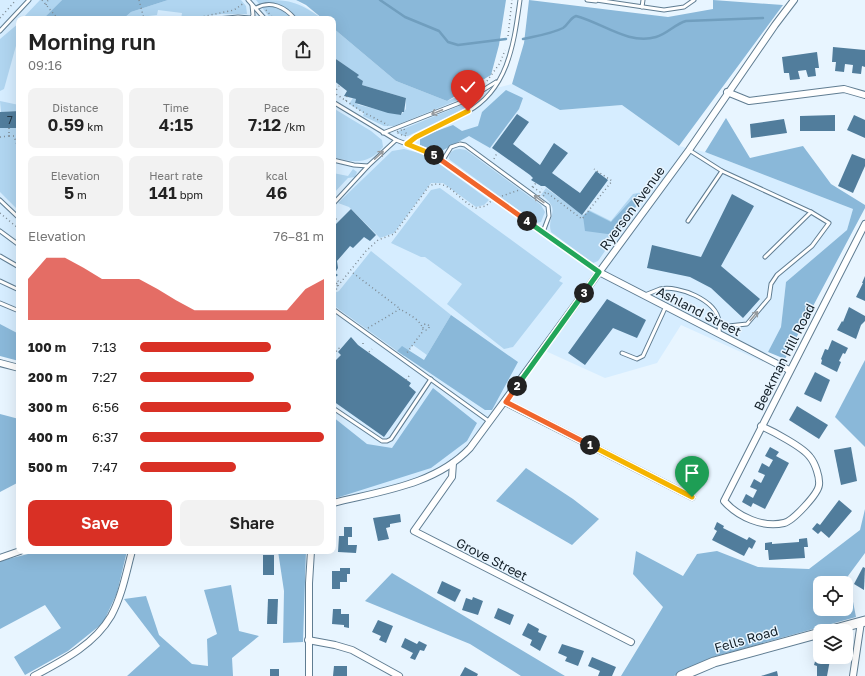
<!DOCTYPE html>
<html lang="en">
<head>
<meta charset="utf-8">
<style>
  :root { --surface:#fff; --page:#f2f2f2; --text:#222; --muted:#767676; --accent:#d93025 }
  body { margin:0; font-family:"Golos Text",sans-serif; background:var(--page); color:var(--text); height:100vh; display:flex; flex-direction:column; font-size:15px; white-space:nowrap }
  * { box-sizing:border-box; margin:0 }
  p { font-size:13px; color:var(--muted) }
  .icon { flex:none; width:22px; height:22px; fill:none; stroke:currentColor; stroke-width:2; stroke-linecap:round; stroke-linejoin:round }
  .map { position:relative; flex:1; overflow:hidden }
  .side { position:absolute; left:16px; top:16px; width:320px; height:538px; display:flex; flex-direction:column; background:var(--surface); border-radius:8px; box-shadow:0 4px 16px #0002 }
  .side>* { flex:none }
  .controls { position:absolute; left:813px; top:576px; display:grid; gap:8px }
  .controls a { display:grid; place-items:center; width:40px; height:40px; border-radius:8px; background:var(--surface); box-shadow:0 4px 16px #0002; font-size:20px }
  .pin { position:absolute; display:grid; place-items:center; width:34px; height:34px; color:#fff; margin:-41px -17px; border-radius:50% 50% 50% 0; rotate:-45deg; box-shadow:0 0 4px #0007 }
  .pin .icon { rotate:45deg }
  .km { position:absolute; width:20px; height:20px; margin:-10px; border-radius:50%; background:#222; color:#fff; font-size:11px; line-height:20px; text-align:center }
  .round { display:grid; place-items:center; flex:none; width:42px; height:42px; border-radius:8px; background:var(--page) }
  .summary { display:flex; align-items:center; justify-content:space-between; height:68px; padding:0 12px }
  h1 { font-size:22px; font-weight:600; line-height:30px }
  .figures { display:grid; grid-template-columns:repeat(3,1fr); gap:6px; height:68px; padding:4px 12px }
  .figures div { display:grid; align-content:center; border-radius:8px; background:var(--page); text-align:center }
  .figures b { font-size:17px; font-weight:600 }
  .figures small { font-size:11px; font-weight:400 }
  .figures p { font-size:11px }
  .chart { height:112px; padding:8px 12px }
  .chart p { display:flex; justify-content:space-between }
  .chart svg { width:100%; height:72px; margin-top:4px; fill:var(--accent); opacity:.7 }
  .cta { display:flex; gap:8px; margin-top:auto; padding:8px 12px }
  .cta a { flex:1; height:46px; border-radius:8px; background:var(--accent); color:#fff; font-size:16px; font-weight:600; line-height:46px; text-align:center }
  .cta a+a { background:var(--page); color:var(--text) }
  ul { padding:0 12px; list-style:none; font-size:13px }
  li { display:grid; grid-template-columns:64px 48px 1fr; align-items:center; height:30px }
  li i { height:10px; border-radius:5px; background:var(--accent) }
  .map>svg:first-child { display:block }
  .built { fill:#d6edff }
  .green { fill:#b0d5f0 }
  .forest { fill:#8ab8d9; fill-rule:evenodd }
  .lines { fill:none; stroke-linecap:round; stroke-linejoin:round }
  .stream { stroke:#709ebe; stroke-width:2.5 }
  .building { fill:#517d9c }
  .lane-casing { stroke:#607d92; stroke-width:5 }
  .street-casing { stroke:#607d92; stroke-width:8 }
  .secondary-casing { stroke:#607d92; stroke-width:11 }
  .path { stroke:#7e8b94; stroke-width:1.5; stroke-dasharray:1 3; stroke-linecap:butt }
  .lane { stroke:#fff; stroke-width:3 }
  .street { stroke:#fff; stroke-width:6 }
  .secondary { stroke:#fff; stroke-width:9 }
  .oneway { stroke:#959a9e }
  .split-1-casing { stroke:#fff; stroke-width:8 }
  .split-2-casing { stroke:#fff; stroke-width:8 }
  .split-3-casing { stroke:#fff; stroke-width:8 }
  .split-4-casing { stroke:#fff; stroke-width:8 }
  .split-5-casing { stroke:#fff; stroke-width:8 }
  .split-6-casing { stroke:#fff; stroke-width:8 }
  .split-1 { stroke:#f5b400; stroke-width:5 }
  .split-2 { stroke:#f0652b; stroke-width:5 }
  .split-3 { stroke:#22a559; stroke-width:5 }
  .split-4 { stroke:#22a559; stroke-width:5 }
  .split-5 { stroke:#f0652b; stroke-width:5 }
  .split-6 { stroke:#f5b400; stroke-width:5 }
  .labels { text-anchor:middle; stroke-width:3; stroke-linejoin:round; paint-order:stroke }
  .number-label { font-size:11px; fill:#223645 }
  .street-label { font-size:13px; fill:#131f28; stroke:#e8f5ff }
</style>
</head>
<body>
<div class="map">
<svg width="865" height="676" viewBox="0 0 865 676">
  <rect width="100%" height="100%" fill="#e8f5ff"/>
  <!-- built -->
  <g class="built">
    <path d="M0,0H296L323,19H19V334L0,324Z"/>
    <path d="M333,28L396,81L447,101L512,84L560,110L622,105L679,146L705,152L853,209L847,230L786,282L781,327L763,362L681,325L657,363L605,378L539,348L490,415L459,455L422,477L333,501Z"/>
  </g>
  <!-- green -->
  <g class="green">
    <path d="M40,0H62L43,19H22Z"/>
    <path d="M168,0H241L246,6L247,14H221L181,19L182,13L158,10L157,15L123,19L131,12Z"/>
    <path d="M256,0C291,0 295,0 323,19H271Z"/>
    <path d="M19,23V35L4,89L0,91V39Z"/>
    <path d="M333,28L396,81L447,101L461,95L463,98L394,126H384L363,116L364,113L349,104L353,98L356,99L355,103L359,105L401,115L406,109V98L362,85L363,81L357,77L358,75L333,57Z"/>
    <path d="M0,101L19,105V111L1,112Z"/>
    <path d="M469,102L471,103L470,106L408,136H404L396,132Z"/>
    <path d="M333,108L371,131L382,140L383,147C368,165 354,163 333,157Z"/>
    <path d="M0,128H19V211L0,192Z"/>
    <path d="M404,149L427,155L489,200L484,205L476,207L443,183H431L394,233L380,238L349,207L338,203L392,151Z"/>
    <path d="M460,149L466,150L541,205L545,212L541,222L536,223L450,160L449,158C449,152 454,149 460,149Z"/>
    <path d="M353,169L357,172L355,177L348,178L333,194V173L348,176Z"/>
    <path d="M440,188L562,277L559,281L563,283L513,347L504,349L447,304L462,284L425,257H421L391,243L431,190Z"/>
    <path d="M546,188L583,215L589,210L611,221L633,194L642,192L644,195L598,261L593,263L551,232C546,216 563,210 541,195Z"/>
    <path d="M371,251L451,315L427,355L413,345L404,356L333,305V294L339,291Z"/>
  </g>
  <!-- forest -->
  <g class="forest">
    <path d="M62,0H168L131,12L123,19H43Z"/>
    <path d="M296,0H506L499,45L491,75L447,101L396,81L333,28V19H323L306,5Z"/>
    <path d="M529,0L668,17L713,9V0L783,5L679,146L622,105L560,110L512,84L524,43Z"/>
    <path d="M506,90L523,98L519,109L490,148L469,136L438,153L420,145V137L453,125L462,131L478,126L482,112Z"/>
    <path d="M726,118L750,158L803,146L831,184L865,205V208L785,359L768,352L781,327L786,282L847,230L853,209L705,152Z"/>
    <path d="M637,194L643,197L615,235L585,231L583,216L589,211L611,222Z"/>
    <path d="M451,315L518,362L492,410H485L397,351L402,346L424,360Z"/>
    <path d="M0,324L19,334V361L0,356Z"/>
    <path d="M865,360V447L835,417Z"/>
    <path d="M433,388L477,423L467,441L431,468L333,499V417L367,444L392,448Z"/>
    <path d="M0,414L19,419V482L0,492Z"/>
    <path d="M526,468L573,499L599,519L572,545L496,501Z"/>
    <path d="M865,509V553L848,576L856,617L713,657L674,676H621L663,607L633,574L636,551L683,576L697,554L717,551L758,567L809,569L860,530ZM820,583H846V609H820Z"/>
    <path d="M40,551H127L117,593L103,623L68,651L25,675L14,657L61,628L45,605L0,629V561Z"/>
    <path d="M278,551H306L303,642L283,643L284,591Z"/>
    <path d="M392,573L565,676H521L470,644L365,601Z"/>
    <path d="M231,585L239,631L259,636L232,658L233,676H127L160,646L124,599L146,596L159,635L192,664L208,666L207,639L217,634L204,590Z"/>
  </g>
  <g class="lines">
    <!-- stream -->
    <g class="stream">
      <path d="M380,0L405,17L439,31L448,42L458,45L506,39"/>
      <path d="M523,39C536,36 551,34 563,28C568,25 570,18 576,16C603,23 628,45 656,37C667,34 675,24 686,21L763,18"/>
    </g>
  </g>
  <!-- building -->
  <g class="building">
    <path d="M833,47L865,50V67L862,66L861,74L852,73L853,65L845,64L844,72L835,71L836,62H832Z"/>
    <path d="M817,52L819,68H815L816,76L808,77L806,70L798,71L800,79L790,80L789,73H784L782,57Z"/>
    <path d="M333,57L359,75L357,77L363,81L362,85L406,98L404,112H402L401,115L388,113L359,104L355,103L356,99L344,96L347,91L333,80Z"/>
    <path d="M19,111V128H0V112Z"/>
    <path d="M517,114L529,122L513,144L540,165L554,143L568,153L552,173L580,193L596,171L608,180L582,215L545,186H541L531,180L533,178L530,175L492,148Z"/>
    <path d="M835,115V131H800V116Z"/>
    <path d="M854,115L865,120V138L847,130Z"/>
    <path d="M784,119L787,133L751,138L750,124Z"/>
    <path d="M852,154L865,159V166L853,193L838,186Z"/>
    <path d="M732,194L754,206L721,266L760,299L743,318L711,288L690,277L647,268L652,245L701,257Z"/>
    <path d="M351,209L376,235L370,241L364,237L353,248L350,246L337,261L338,268L335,273L338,275L333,279V227Z"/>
    <path d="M865,276V301L856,297L863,283H862Z"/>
    <path d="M607,299L646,320L637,338L613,328L585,365L568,353Z"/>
    <path d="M849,307L865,316V321L861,325L856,339L837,330L842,321L843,322Z"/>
    <path d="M351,337L358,345L411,383L409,386L416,392L384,437L333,401V363L341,355L338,352Z"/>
    <path d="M832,340L848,348L845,354L843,353L839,361L841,362L837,372L821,364L822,360L821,359L825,349L828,350Z"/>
    <path d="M815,372L830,380L821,402L804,394Z"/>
    <path d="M797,406L828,425L819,439L789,420Z"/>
    <path d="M770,447L779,452L776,456L789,463L765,509L753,503L751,507L742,502L746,494L753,498L757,490L750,487L754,479L761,483L765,475L758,472L762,463L769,467L773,460L765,456Z"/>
    <path d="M851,447L857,481L841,485L834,450Z"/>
    <path d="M839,500L852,511L829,538L821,531L818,534L812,529L817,523L820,525Z"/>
    <path d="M400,514L401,522L390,524V527L386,528L389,539L378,541L373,518Z"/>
    <path d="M717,522L724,526L723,528L747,540L749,537L756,541L752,549L749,547L744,556L712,540L717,531L714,529Z"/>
    <path d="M344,527H352V537H348V545H357L356,553L338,552L339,536H344Z"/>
    <path d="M807,538L808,547H804L805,558L769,560L768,550H765V543L772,542V544L799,542V539Z"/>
    <rect x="263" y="555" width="11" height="20"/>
    <path d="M863,567L865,568L864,590L854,584Z"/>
    <path d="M340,568H350V574H347V582H340V589H332V571H340Z"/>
    <path d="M442,581L461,590L455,602L437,593Z"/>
    <path d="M473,597L483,601L478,615L462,610L466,598L472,600Z"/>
    <path d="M268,599H278L277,624H267Z"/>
    <path d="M498,608L514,615L510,625L494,618Z"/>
    <path d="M333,609H341V614H349V628L344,627V625L332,624Z"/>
    <path d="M378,620L393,626L386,643L379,640L381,636L372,632Z"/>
    <path d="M528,623L539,629L538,632L547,636L540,651L530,645L532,640L522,635Z"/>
    <path d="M405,638L417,644L419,641L427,645L424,651L420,650L415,660L410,658L413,653L401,647Z"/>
    <path d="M562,644L584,651L578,666L565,661L567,657L558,653Z"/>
    <path d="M592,657L616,667L612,676H598L600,671L588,666Z"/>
    <path d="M816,658L830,660L827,676H817V666L814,665Z"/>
    <path d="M334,666H347V676H333Z"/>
    <path d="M465,667L478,674L477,676H460Z"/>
    <rect x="270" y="669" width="9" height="7"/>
    <path d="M777,671L778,676H761Z"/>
  </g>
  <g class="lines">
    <defs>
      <g id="lane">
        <path d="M248,0L265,19"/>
        <path d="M587,0L596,1"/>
        <path d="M596,0L664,10L684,7L694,0"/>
        <path d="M642,7L643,0"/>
        <path d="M256,8C271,0 285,7 295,19"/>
        <path d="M217,19L238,17L263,19"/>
        <path d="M251,19L253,15L252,5"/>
        <path d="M0,31L29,0"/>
        <path d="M333,102L396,140L430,153L443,160L599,271"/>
        <path d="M383,133L467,100L496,82"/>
        <path d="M407,144C424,129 447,123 467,112C509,89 514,42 520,0"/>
        <path d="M689,150L722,171L811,212L829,223L812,246L777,275L771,284L769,298L747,324L719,327"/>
        <path d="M333,160L354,165L368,166L396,140"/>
        <path d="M443,160L451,147L460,144L465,145L548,206L549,216L543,232"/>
        <path d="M0,200L19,218"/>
        <path d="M333,204L368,166"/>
        <path d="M688,221L722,171"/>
        <path d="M0,231L19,245"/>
        <path d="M0,256L19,267"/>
        <path d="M765,257L811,212"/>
        <path d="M0,281L19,290"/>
        <path d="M645,295C650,293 655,291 660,289C679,285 716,300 719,321C720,325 719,330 719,334"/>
        <path d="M0,303L19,311"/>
        <path d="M333,309L490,422"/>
        <path d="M622,353L637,359L643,356L666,306"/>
        <path d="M333,408L382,441H387L391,439L431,379"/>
      </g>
      <g id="street">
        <path d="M727,92L749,101L844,89L865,95"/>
        <path d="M599,272L789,370"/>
        <path d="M0,363L19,368"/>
        <path d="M505,402L692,497"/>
        <path d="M761,426C772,431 803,447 810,457C815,463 820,477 819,485C818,494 793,521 784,523C763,528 738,517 724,501L865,224"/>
        <path d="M453,463L452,477L414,531L631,642"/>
        <path d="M333,503C381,491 435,485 470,448L689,150L775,25L794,0"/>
        <path d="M0,558L20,551"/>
        <path d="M308,640L335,645L352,650L399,676"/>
        <path d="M34,676C62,661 94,645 111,616C122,596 126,573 132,551"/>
        <path d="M309,676V583L311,551"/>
        <path d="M853,676L861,622"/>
      </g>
      <g id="secondary">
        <path d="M828,631L865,621"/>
        <path d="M681,676L714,662L820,633"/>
      </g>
    </defs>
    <!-- lane casing -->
    <use href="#lane" class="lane-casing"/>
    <!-- street casing -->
    <use href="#street" class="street-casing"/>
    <!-- secondary casing -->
    <use href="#secondary" class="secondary-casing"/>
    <!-- path -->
    <g class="path">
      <path d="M42,0L58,19"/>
      <path d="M139,0L144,19"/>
      <path d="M46,5L48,0"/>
      <path d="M266,10L274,19"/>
      <path d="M0,18L16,0"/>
      <path d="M192,19L234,10L244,3"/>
      <path d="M508,36L512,0"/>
      <path d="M487,81L500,63L505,50"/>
      <path d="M333,92L361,111L388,125"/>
      <path d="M334,93L339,86"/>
      <path d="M346,101L347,96"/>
      <path d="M9,128V136H14L19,151"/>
      <path d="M404,129L407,135L404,136L396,132Z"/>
      <path d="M0,137L9,136"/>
      <path d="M494,159L497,153"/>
      <path d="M532,187L536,183"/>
      <path d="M533,187L540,192L542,189"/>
      <path d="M502,196L519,190"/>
      <path d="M544,196L543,195L546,192L582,219L612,181L594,169"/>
      <path d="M0,213L19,229"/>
      <path d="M333,216L338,221"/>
      <path d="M353,273L399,308"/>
      <path d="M333,286L339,282L337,280L333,282"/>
      <path d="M333,287L339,285"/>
      <path d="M333,301L337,287L366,251L378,240L394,234L429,186C449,177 459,202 476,208L486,206L491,201"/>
      <circle cx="426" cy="327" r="3"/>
      <path d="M368,328L400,309C408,314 423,321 423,331L406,354"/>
      <path d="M363,343V347"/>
      <path d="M369,352L372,349"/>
      <path d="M333,354L339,349V345"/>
      <path d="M406,380L409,376"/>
    </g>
    <!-- lane -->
    <use href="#lane" class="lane"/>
    <!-- street -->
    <use href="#street" class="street"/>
    <!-- secondary -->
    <use href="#secondary" class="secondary"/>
  </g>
  <!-- one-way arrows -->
  <defs><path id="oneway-shaft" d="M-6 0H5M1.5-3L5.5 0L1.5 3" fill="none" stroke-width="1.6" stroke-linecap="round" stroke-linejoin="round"/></defs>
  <g class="oneway">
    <use href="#oneway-shaft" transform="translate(437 112) rotate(158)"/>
    <use href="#oneway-shaft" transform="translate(379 155) rotate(-43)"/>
    <use href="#oneway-shaft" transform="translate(539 199) rotate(-144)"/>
    <use href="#oneway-shaft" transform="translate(754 316) rotate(-50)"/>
  </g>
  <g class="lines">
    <defs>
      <path id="split-1" d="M590,445L692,497"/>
      <path id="split-2" d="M517,386L506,402L590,445"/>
      <path id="split-3" d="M517,386L584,293"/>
      <path id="split-4" d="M527,221L599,272L584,293"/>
      <path id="split-5" d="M434,155L527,221"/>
      <path id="split-6" d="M434,155L407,144L416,137L468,111"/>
    </defs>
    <!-- split-1 casing -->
    <use href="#split-1" class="split-1-casing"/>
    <!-- split-2 casing -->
    <use href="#split-2" class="split-2-casing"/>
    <!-- split-3 casing -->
    <use href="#split-3" class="split-3-casing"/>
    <!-- split-4 casing -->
    <use href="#split-4" class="split-4-casing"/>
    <!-- split-5 casing -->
    <use href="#split-5" class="split-5-casing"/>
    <!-- split-6 casing -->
    <use href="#split-6" class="split-6-casing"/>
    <!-- split-1 -->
    <use href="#split-1" class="split-1"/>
    <!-- split-2 -->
    <use href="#split-2" class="split-2"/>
    <!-- split-3 -->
    <use href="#split-3" class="split-3"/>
    <!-- split-4 -->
    <use href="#split-4" class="split-4"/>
    <!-- split-5 -->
    <use href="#split-5" class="split-5"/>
    <!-- split-6 -->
    <use href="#split-6" class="split-6"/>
  </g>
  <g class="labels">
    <!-- number labels -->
    <g class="number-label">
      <text x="10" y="124">7</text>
    </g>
    <!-- street labels -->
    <g class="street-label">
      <text transform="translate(632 208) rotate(-54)" y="5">Ryerson Avenue</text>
      <text transform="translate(699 311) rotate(27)" y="5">Ashland Street</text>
      <text transform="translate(784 357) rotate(-63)" y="5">Beekman Hill Road</text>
      <text transform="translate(492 559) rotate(27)" y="5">Grove Street</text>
      <text transform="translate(746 639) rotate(-16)" y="5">Fells Road</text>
    </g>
  </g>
</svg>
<div class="controls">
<a><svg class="icon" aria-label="locate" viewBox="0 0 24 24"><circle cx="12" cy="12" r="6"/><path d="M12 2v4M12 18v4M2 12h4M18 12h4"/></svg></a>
<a><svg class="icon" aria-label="layers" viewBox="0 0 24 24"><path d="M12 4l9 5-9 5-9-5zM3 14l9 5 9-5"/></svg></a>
</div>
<div class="pin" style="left:692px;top:497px;background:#1e9e55"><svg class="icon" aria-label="arrive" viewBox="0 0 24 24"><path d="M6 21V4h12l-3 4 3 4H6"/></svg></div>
<div class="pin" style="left:468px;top:111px;background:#d93025"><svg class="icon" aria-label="check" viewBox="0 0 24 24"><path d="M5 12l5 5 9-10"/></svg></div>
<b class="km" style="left:590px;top:445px">1</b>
<b class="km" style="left:517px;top:386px">2</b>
<b class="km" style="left:584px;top:293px">3</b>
<b class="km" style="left:527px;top:221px">4</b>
<b class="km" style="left:434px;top:155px">5</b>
<section class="side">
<div class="summary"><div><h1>Morning run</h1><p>09:16</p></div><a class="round"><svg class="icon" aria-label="share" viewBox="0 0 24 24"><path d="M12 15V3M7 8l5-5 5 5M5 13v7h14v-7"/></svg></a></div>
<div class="figures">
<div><p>Distance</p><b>0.59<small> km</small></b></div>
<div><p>Time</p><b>4:15</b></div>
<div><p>Pace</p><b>7:12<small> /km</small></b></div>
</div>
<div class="figures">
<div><p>Elevation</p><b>5<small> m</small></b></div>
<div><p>Heart rate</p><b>141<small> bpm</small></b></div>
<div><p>kcal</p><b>46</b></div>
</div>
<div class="chart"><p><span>Elevation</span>76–81 m</p>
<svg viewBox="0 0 160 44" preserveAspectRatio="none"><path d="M0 44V19L10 6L20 6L30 12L40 19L50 19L60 19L70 25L80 32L90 38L100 38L110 38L120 38L130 38L140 38L150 25L160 19V44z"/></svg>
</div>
<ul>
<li><b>100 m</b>7:13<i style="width:71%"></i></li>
<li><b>200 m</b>7:27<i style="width:62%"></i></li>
<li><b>300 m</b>6:56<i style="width:82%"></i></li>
<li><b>400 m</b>6:37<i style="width:100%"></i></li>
<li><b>500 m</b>7:47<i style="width:52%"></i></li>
</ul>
<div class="cta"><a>Save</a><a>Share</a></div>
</section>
</div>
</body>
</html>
